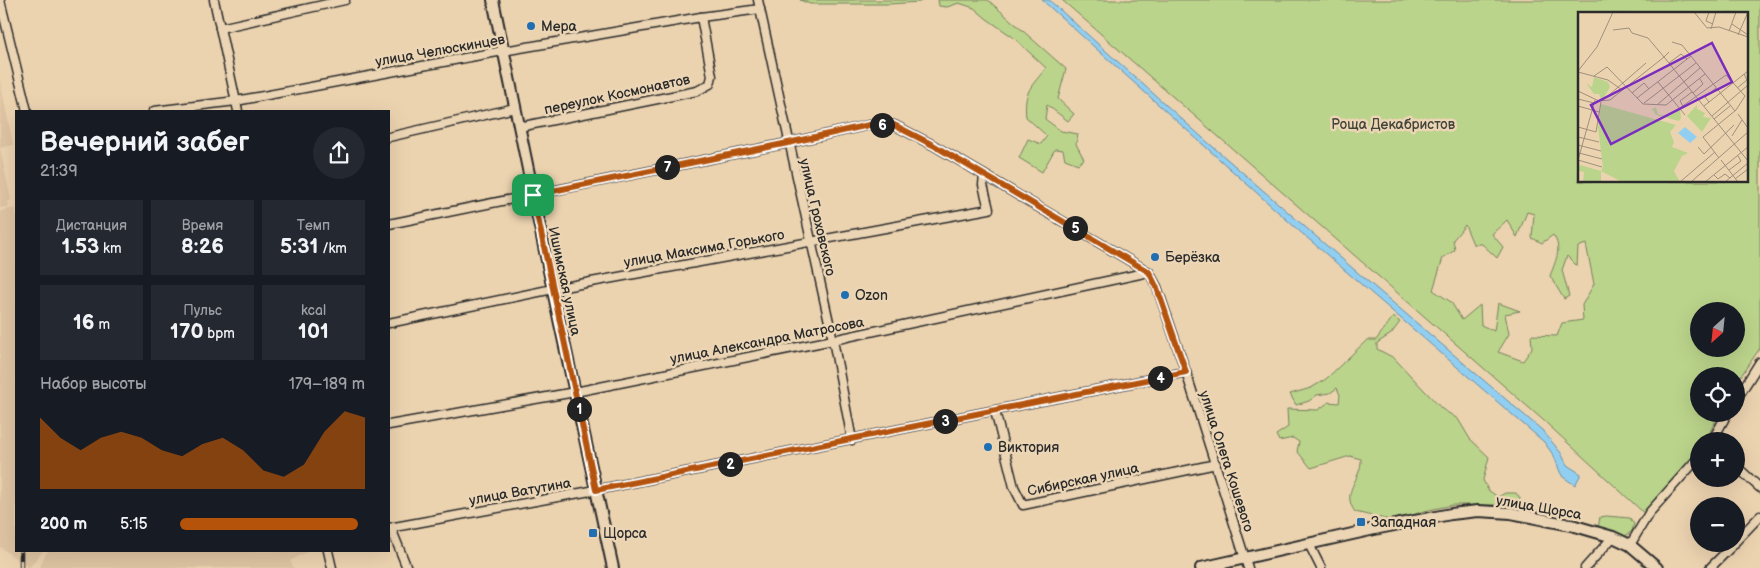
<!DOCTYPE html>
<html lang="ru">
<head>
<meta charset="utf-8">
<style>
  :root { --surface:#171b24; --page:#242831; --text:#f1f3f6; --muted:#9ea1a6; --accent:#b45309 }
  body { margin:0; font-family:"Balsamiq Sans",sans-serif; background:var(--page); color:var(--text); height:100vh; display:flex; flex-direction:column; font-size:19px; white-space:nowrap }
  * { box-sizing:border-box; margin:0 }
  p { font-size:16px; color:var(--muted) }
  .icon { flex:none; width:28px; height:28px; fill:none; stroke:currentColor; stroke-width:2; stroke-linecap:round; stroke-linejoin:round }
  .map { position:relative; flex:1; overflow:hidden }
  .drawer { position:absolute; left:15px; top:110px; width:375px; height:442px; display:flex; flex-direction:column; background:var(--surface); border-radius:0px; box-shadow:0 5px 20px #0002 }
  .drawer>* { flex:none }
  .needle { width:32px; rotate:207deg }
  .fabs { position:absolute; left:1690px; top:302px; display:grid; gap:10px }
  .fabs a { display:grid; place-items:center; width:55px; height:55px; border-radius:50%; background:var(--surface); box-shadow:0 5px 20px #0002; font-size:25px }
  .pin { position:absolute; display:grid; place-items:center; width:42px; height:42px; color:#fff; margin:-21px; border-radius:10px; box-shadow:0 2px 8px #0006 }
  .km { position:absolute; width:25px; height:25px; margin:-12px; border-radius:50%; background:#222; color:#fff; font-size:14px; line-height:25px; text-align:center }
  .round { display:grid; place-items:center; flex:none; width:52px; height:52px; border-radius:26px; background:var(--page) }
  .head { display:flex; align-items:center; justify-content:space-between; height:85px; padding:0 25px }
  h1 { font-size:28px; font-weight:700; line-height:38px }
  .metrics { display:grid; grid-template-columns:repeat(3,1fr); gap:8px; height:85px; padding:5px 25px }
  .metrics div { display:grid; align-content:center; border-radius:0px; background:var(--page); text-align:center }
  .metrics b { font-size:21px; font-weight:700 }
  .metrics small { font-size:14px; font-weight:400 }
  .metrics p { font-size:14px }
  .chart { height:140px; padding:10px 25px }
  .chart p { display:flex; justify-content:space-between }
  .chart svg { width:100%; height:90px; margin-top:5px; fill:var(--accent); opacity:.7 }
  ul { padding:0 25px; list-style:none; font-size:16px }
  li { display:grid; grid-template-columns:80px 60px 1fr; align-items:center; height:38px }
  li i { height:12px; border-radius:6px; background:var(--accent) }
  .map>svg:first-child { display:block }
  .built { fill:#dec4a2 }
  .green { fill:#bbd48b; stroke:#73805b; fill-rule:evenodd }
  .water { fill:#91cff2; stroke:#688da2 }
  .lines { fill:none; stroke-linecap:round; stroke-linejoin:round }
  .street-casing { stroke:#2b2b2b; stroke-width:11 }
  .secondary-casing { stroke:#2b2b2b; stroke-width:14 }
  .street { stroke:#ebd5b4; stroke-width:8 }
  .secondary { stroke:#ebd5b4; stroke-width:10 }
  .rail-casing { stroke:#2b2b2b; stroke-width:4.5 }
  .rail { stroke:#ebd5b4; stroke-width:2.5; stroke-dasharray:8; stroke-linecap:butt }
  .route-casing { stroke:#fff; stroke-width:10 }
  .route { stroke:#b45309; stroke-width:6 }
  .poi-dot { fill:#1f6fb2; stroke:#ebd5b4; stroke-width:2 }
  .labels { text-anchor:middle; stroke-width:5; stroke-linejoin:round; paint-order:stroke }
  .poi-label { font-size:14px; fill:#2b2b2b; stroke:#ebd5b4; text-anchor:start }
  .street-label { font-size:14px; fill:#2b2b2b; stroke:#ebd5b4 }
  .park-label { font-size:14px; fill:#414439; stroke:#ebd5b4 }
  .inset-road { fill:none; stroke:#9f907b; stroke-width:1 }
  .view { fill:#7b2cbf; fill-opacity:0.15; stroke:#7b2cbf; stroke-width:2.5 }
  .inset-edge { fill:none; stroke:#2b2b2b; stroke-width:2.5 }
</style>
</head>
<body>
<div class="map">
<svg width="1760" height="568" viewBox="0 0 1760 568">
  <rect width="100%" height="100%" fill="#ecd3b0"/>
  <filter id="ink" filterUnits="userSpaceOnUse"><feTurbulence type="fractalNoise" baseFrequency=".02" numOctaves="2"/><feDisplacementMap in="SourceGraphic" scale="10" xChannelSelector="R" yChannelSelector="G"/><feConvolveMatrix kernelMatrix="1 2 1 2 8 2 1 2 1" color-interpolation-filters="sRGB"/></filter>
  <g filter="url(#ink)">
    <!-- built -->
    <g class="built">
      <path d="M0,80L13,145L0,148L11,200L8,201L9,207L0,208Z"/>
      <path d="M16,208V551H43L29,568L0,547V211Z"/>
      <path d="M48,551H309L290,561L294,568H40L43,559Z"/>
    </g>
    <!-- green -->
    <g class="green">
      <path d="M800,0H922L920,2L889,4H810Z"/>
      <path d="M938,0H988L1066,69L1058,99L1074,114L1068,121L1047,105L1045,119L1061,131L1078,134L1076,144L1084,159L1078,164L1065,159L1063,150L1055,149L1042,172L1019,158L1028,139L1041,144L1047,136L1026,117C1023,91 1032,86 1046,68L1013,37L987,19L974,8L959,3L947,7L939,6Z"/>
      <path d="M1062,0H1760V348L1736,383V376H1699V414H1719L1706,440L1699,441V449L1645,514L1543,420ZM1579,14H1746V181H1579ZM1527,212L1534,214L1532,238L1542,243L1553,235C1563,248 1555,262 1550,276L1564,299L1569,296L1562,270L1567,256L1577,266L1578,247L1586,244L1594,284L1582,305L1583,320L1562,323L1557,336L1531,335L1532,348L1523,361L1498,352L1509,334L1505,314L1520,311L1498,303L1494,331L1481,325L1480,305L1462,320L1451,302L1433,290L1443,258L1455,250L1453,240L1465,225L1473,244H1482L1497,258L1503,247L1492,234L1507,220L1517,237ZM1699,311H1736V349H1699Z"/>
      <path d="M1393,317L1400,322L1391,334L1377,343V349L1394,358L1442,409L1458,419L1470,439L1489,457L1483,480L1488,490L1498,497L1505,493H1516L1520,498L1518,508L1493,505H1453L1424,511L1394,521L1355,512C1340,491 1362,480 1361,459L1350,456L1311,468L1297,451L1299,442L1293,438L1279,441L1276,435L1288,427L1287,409L1318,410L1329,402L1339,403L1340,395L1337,388L1330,393L1317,395L1309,401L1296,405L1290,394L1311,388L1326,379L1367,340H1376Z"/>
      <path d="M1606,516L1630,518L1634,524L1632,531L1624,537L1598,528L1600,517Z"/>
    </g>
    <!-- water -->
    <path class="water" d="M1042,0H1049L1204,139L1357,272L1543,431L1561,453L1567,465L1581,474L1575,485L1563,477L1560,472L1554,456L1544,442L1297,229Z"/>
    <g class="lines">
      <defs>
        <g id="street">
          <path d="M0,0L27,111"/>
          <path d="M214,0L238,111"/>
          <path d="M758,0L833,340L852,440"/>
          <path d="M220,28L345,0"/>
          <path d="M154,111L236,101L486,54L701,17L760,9"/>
          <path d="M519,127L697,91L710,84L712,76L701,17"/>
          <path d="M389,137L515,108"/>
          <path d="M389,224L788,143L869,125H894L933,145L1149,272L1157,287L1186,372L1248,568"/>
          <path d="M389,323L553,289L989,209L983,185L984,175"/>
          <path d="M1736,400L1760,362"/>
          <path d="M995,411L1014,487L1023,505L1216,464"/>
          <path d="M389,425L575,392L833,340L1149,272"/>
          <path d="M1712,441L1727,414"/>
          <path d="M1736,466L1760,488"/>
          <path d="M389,528L596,490L1186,372"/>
          <path d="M391,528L407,568"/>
          <path d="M1736,541L1760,516"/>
          <path d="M1309,544L1321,568"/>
          <path d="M1630,545L1649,513L1699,457"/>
          <path d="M328,551L332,568"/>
          <path d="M1585,568L1613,537"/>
          <path d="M1710,568L1734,544"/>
        </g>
        <g id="secondary">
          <path d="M493,0L559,319L613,568"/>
          <path d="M1201,568L1379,528L1451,514L1478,511L1511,513L1575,526L1613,537L1630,545L1657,568"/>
        </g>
      </defs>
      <!-- street casing -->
      <use href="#street" class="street-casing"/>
      <!-- secondary casing -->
      <use href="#secondary" class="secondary-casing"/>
      <!-- street -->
      <use href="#street" class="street"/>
      <!-- secondary -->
      <use href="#secondary" class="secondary"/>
      <defs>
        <path id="rail" d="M21,568V551"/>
      </defs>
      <!-- rail casing -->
      <use href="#rail" class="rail-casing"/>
      <!-- rail -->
      <use href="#rail" class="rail"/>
    </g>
  </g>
  <g class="lines" filter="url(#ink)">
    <defs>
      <path id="route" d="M869,125H894L933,145L1149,272L1157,288L1186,372L596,490L533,195L788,143Z"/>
    </defs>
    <!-- route casing -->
    <use href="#route" class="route-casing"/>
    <!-- route -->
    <use href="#route" class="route"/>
  </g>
  <!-- markers -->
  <g class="poi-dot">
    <circle cx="531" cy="26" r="5"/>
    <circle cx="1155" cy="257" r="5"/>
    <circle cx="845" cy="295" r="5"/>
    <circle cx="988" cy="447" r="5"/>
    <rect x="1356" y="517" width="10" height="10" rx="2.5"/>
    <rect x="588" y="528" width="10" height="10" rx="2.5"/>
  </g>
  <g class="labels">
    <!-- poi labels -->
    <g class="poi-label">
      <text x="541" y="31">Мера</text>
      <text x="1165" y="262">Берёзка</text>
      <text x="855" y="300">Ozon</text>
      <text x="998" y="452">Виктория</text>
      <text x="1371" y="527">Западная</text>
      <text x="603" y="538">Щорса</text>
    </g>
    <!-- street labels -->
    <g class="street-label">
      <text transform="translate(440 50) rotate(-10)" y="5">улица Челюскинцев</text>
      <text transform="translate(617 94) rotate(-12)" y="5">переулок Космонавтов</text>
      <text transform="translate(818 217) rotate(77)" y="5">улица Гроховского</text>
      <text transform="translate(704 248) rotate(-10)" y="5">улица Максима Горького</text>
      <text transform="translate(565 281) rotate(78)" y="5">Ишимская улица</text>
      <text transform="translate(767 340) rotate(-11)" y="5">улица Александра Матросова</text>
      <text transform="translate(1227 461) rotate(72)" y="5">улица Олега Кошевого</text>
      <text transform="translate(1083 479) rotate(-12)" y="5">Сибирская улица</text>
      <text transform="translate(520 491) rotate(-10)" y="5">улица Ватутина</text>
      <text transform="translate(1539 507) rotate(10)" y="5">улица Щорса</text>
    </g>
    <!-- park labels -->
    <g class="park-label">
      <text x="1393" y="129">Роща Декабристов</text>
    </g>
  </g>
  <!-- overview -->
  <g transform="translate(1578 12)">
    <rect width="170" height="170" fill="#ecd3b0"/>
    <path d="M16,65L30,70L32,75L24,89L21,82H16L8,71L14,75ZM23,92L98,113L92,120L96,130L94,135L110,141L104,144L96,159L102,170H44L23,159V170H5L6,160L0,159L2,153L23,159L25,155L20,115ZM119,93V97L127,101L125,105L133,106L124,120L109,104ZM78,95L80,102L87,104L102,98L103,106L101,109L78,103L74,97Z" fill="#bbd48b"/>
    <path d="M107,115L119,125L112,131L100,121Z" fill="#91cff2"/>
    <path class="inset-road" d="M116,0L129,16L141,15L170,25M131,0L128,9L135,12M154,12L170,23M133,17L138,0M35,18L51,16L54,21L70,26L86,45L91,40M151,19L158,0M160,23L170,0M94,30L104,33L157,99M91,51L103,42L109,47M0,59L19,35L35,0M0,60L30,68L44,78M16,64L29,55L65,92L88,93L127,62M80,70L107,103M159,76L169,68L166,62M0,79L21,89L32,88L86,45L170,149M54,81L66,71L71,77M115,81L125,72L122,67M59,86L113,44M0,87L16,91M24,89L68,51M131,90L127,85L138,76M66,91L118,51M80,92L122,56M0,94L21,100M105,94L102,89L114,80M126,94L170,59M102,96L148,63L167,84L158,98L125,125L141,146M160,102L170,116M134,104L170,73M136,107L152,94M0,115L18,120L23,90M154,124L164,108M0,125L21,130M0,133L23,139M120,135L126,142L156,113M1,141L24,147M0,148L17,88M0,148L24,155M143,148L160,170M151,158L163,149L160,144M136,163L140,167L147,162L152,166M157,167L170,157M102,170L137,140M113,170L170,120M127,170L170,135M147,170L170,151"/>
    <path class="view" d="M134,31L154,70L33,132L13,93Z"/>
    <rect width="170" height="170" class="inset-edge"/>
  </g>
</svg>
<div class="fabs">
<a><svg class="needle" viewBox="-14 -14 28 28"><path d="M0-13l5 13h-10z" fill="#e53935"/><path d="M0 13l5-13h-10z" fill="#9ea1a6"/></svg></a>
<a><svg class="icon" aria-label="locate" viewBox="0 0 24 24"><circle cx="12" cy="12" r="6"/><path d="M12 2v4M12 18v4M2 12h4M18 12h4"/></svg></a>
<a>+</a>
<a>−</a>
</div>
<div class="pin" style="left:533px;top:195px;background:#1e9e55"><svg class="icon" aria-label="arrive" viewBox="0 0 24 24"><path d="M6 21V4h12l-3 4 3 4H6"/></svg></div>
<b class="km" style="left:579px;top:409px">1</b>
<b class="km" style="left:730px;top:464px">2</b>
<b class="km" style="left:945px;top:421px">3</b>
<b class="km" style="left:1160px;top:378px">4</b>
<b class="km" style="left:1075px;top:228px">5</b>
<b class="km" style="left:882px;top:125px">6</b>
<b class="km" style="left:667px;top:167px">7</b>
<section class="drawer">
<div class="head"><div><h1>Вечерний забег</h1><p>21:39</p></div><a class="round"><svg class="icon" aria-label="share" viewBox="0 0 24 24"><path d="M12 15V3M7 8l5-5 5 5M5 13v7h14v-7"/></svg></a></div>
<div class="metrics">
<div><p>Дистанция</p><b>1.53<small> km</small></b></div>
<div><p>Время</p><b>8:26</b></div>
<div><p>Темп</p><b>5:31<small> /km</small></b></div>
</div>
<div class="metrics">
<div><b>16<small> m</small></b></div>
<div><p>Пульс</p><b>170<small> bpm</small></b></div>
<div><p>kcal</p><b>101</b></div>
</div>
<div class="chart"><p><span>Набор высоты</span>179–189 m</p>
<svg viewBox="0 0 160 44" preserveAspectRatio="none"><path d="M0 44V9L10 19L20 25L30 19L40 16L50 19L60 25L70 28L80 22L90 19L100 25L110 35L120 38L130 32L140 16L150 6L160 9V44z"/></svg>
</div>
<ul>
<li><b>200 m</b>5:15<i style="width:96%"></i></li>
</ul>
</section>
</div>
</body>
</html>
